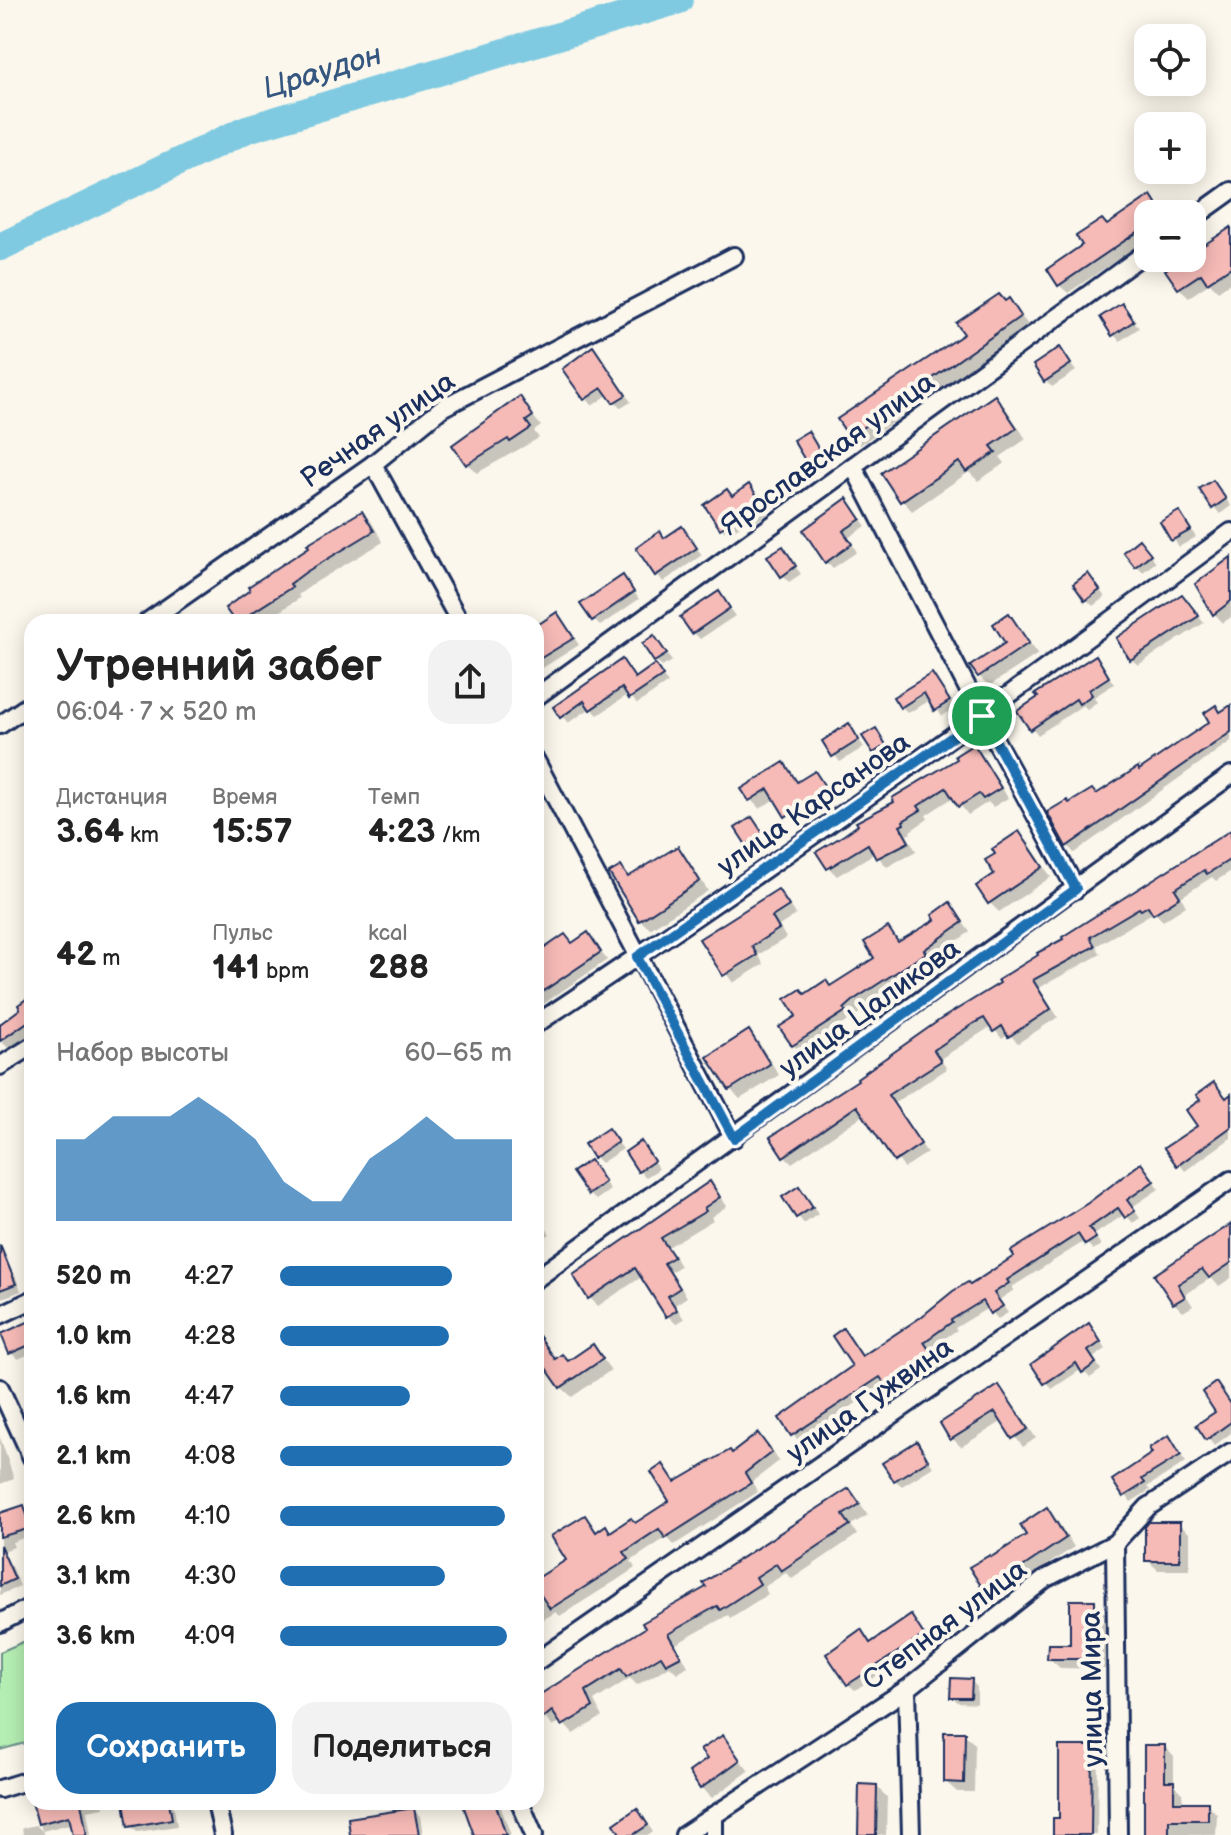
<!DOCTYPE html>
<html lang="ru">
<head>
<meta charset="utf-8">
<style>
  :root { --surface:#fff; --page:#f2f2f2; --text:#222; --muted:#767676; --accent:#1f6fb2 }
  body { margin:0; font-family:"Balsamiq Sans",sans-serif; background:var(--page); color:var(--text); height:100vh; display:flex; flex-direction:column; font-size:30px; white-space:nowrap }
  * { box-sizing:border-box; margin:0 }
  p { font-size:26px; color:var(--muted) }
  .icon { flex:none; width:44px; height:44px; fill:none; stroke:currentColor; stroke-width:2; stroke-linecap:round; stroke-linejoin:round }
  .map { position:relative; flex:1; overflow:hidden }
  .drawer { position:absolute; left:24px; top:614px; width:520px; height:1196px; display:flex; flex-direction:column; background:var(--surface); border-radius:24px; box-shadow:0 4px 20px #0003 }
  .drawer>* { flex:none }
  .fabs { position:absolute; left:1134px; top:24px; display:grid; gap:16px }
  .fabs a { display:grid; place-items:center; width:72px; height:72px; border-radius:16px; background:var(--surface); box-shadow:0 4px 20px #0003; font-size:40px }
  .pin { position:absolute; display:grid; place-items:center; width:68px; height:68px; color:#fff; margin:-34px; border:4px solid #fff; border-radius:50%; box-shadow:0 2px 8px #0007 }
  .round { display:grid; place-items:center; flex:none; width:84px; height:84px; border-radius:24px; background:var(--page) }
  .summary { display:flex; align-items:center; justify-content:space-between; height:136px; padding:0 32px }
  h1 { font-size:44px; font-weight:700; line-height:60px }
  .figures { display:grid; grid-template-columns:repeat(3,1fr); gap:12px; height:136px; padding:8px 32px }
  .figures div { display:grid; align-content:center }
  .figures b { font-size:34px; font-weight:700 }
  .figures small { font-size:22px; font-weight:400 }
  .figures p { font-size:22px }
  .chart { height:224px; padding:16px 32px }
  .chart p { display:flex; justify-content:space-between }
  .chart svg { width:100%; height:144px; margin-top:8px; fill:var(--accent); opacity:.7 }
  .primary-button { display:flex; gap:16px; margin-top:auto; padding:16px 32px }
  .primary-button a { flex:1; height:92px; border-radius:24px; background:var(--accent); color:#fff; font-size:32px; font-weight:700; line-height:92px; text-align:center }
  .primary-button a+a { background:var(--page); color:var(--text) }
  ul { padding:0 32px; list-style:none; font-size:26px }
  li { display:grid; grid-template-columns:128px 96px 1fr; align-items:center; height:60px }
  li i { height:20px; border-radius:10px; background:var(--accent) }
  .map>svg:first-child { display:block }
  .green { fill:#b5eeb2; stroke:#688e88; stroke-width:2 }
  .shadow { fill:#0003 }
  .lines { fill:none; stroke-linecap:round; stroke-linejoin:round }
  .river { stroke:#80cae1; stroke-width:28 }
  .building { fill:#f7bbb7; stroke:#1b2f5e; stroke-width:2 }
  .minor-casing { stroke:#1b2f5e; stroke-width:22 }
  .minor { stroke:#fbf7ec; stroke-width:16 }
  .route-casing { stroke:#fff; stroke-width:16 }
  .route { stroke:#1f6fb2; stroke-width:10 }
  .labels { text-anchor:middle; stroke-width:8; stroke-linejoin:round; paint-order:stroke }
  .street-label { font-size:28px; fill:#1b2f5e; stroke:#fbf7ec }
  .water-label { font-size:30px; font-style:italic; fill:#34567f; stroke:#fbf7ec }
</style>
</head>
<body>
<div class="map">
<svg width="1231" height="1835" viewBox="0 0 1231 1835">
  <rect width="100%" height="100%" fill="#fbf7ec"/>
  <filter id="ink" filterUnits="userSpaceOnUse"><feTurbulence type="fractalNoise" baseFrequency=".0125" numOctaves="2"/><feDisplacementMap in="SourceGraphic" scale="16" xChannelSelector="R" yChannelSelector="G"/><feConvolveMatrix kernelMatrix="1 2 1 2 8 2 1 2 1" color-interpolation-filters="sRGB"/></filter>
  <g filter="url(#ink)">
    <!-- green -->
    <path class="green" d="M32,1638V1741L0,1750V1652Z"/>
    <!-- shadow -->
    <g class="shadow">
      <path d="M1151,198L1164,214H1148V239L1068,293L1059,285L1108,227Z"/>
      <path d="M1231,229V282L1218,291L1210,283L1189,297L1179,288L1187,258H1192V255Z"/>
      <path d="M1009,301L1029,326L860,445L850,435Z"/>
      <path d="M1128,312L1139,328L1120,341L1113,334Z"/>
      <path d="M1059,349L1076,371L1052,387L1046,381Z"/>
      <path d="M599,355L631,402L621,408L609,394L592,406L565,369Z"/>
      <path d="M995,397L1005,407L1026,439L1000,457L1005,463L978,481L969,472L912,511L902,500Z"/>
      <path d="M519,399L541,426L534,431L539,438L477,473L467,463Z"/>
      <path d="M808,433L829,465L817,472L811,466Z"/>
      <path d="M1213,482L1231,506L1220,514L1214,507Z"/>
      <path d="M749,486L769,513L755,522L752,518L728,534L721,528L733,497Z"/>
      <path d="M847,501L866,526L848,538L857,552L833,568L826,562Z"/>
      <path d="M362,513L372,523L383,542L316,582L298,595L300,598L263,622H237Z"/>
      <path d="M1179,513L1196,537L1179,547L1163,522Z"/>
      <path d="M682,528L702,555L663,582L638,548L665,539Z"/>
      <path d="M1145,548L1156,562L1143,572L1136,565Z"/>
      <path d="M782,549L801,574L789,582L782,575Z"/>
      <path d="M1231,560V617L1223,623L1214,613Z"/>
      <path d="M623,577L639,599L600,626L593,619Z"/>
      <path d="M1094,582L1105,597L1093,606L1087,600Z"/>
      <path d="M719,594L735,616L700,639L694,633Z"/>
      <path d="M1188,603L1204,623L1138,665L1131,659Z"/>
      <path d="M1009,616L1038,654L989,686L979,676L1008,643Z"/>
      <path d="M563,621L579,645L536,672V635Z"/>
      <path d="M654,638L672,661L662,667L656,661Z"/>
      <path d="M1096,658L1114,684L1094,697L1097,702L1087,709L1083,705L1038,735L1020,711Z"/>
      <path d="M622,662L636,680L655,667L668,683L637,704L629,694L598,715L591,708L568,723L562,716Z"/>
      <path d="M932,675L955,708L942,716L930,700L908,713L902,707Z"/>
      <path d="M1231,707V741L1074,853L1068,846L1050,813L1097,796L1140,772Z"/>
      <path d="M849,726L864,747L840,762L824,741Z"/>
      <path d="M875,730L891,752L881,758L865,737Z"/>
      <path d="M973,747L982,756L1008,798L993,807L988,802L968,815L954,797L926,815L928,819L910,831L911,833L907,835L916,851L887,867L875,853L837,876L828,867L897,802L960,760Z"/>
      <path d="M784,764L799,783L814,773L834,799L796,825L776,798L760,809L750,799Z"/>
      <path d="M752,819L768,842L754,851L738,828Z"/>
      <path d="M1231,832V871L1216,881L1212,877L1181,897L1186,906L1163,921L1155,913L1149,915L1096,946L1101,954L1039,988L1058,1017L1018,1043L1009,1034L1002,1039L992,1026L940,1059L947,1069L894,1103L927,1153L904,1168L865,1114L792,1163L784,1155L1003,983Z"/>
      <path d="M1019,833L1029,843L1051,877L999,912L989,902L997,875L998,855Z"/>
      <path d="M678,848L687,858L708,891L650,929L640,920L620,868L630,878Z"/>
      <path d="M778,891L796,915L779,926L786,938L758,955L764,964L733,983L702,939Z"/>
      <path d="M950,905L970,932L931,959L933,962L802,1053L793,1045L805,996L831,988L877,958L888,930L899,943L938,921Z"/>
      <path d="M588,935L607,960L536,1009V975Z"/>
      <path d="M32,999V1035L9,1049L0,1040V1026Z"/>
      <path d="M748,1033L759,1043L779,1075L740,1099L730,1089Z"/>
      <path d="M1214,1084L1227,1099L1231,1096V1138L1185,1171L1167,1148L1200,1126L1202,1101Z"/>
      <path d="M608,1130L623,1149L601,1163L595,1157Z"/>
      <path d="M641,1144L659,1169L646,1177L639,1171Z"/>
      <path d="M596,1169L610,1190L596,1200L589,1194Z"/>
      <path d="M1147,1172L1159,1189L1132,1207L1140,1218L1133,1223L1125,1214L1094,1235L1101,1245L1093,1250L1085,1241L1012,1287L1014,1290L999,1300L1008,1313L998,1319L988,1308L955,1328L957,1330L929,1349L941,1368L895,1392L887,1383L799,1441L793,1435L782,1419L855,1366L843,1331L864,1358Z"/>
      <path d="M710,1183L727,1206L711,1217L713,1220L668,1247L680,1266L671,1272L687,1297L675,1305L684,1319L676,1324L668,1316L643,1276L598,1306L590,1298Z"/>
      <path d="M799,1188L818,1214L804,1224L785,1198Z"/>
      <path d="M536,1214L550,1234L536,1243Z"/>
      <path d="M1231,1227V1278L1219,1286L1211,1278L1185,1294L1193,1306L1183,1312L1174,1303L1157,1276Z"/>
      <path d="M9,1268L15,1275L21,1291L0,1299V1271Z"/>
      <path d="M32,1324V1353L18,1359L11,1353Z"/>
      <path d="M1089,1326L1106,1349L1093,1358L1101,1370L1090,1378L1082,1369L1052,1389L1034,1364Z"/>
      <path d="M539,1338L557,1360L569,1363L593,1347L611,1370L572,1397L561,1387L536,1350V1340Z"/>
      <path d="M999,1388L1008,1397L1036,1438L1023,1447L1003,1421L961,1447L952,1438Z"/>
      <path d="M1231,1404V1433L1214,1446L1199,1426Z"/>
      <path d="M0,1437L14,1479L0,1484Z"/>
      <path d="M1168,1438L1186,1462L1147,1487L1150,1490L1131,1502L1115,1480L1155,1454Z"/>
      <path d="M766,1444L779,1461L752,1482L758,1492L674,1545L667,1537L631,1561L635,1568L617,1580L560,1616L556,1612L536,1624V1582L569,1560L584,1517L598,1533L611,1534L636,1525L672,1501L663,1467L677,1484L732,1455Z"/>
      <path d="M917,1444L933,1467L902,1486L895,1480Z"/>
      <path d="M849,1490L868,1515L851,1525L857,1535L792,1579L786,1573L764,1587L768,1594L730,1618L728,1615L676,1644L688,1666L677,1673L670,1666L637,1685L630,1678L594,1701L602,1717L573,1734L561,1721L553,1727L544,1717L536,1707V1700L708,1588Z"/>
      <path d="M23,1508L30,1514L32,1535L12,1542L14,1547L3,1551L0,1548V1516Z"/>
      <path d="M1047,1510L1056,1519L1074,1547L995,1600L986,1591L992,1560L1029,1536Z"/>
      <path d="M1179,1524L1190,1534V1570H1158L1147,1560Z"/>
      <path d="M5,1560L12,1566L20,1586L0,1595V1562Z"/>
      <path d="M1094,1602L1105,1613V1669L1060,1668L1049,1658L1072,1646Z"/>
      <path d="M917,1624L929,1642L855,1690L848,1684L861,1631L872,1645Z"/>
      <path d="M971,1681L977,1687V1704L959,1703L952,1697Z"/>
      <path d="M964,1734L975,1744L974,1792H957L946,1782Z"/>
      <path d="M722,1738L749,1771L712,1798L702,1788L710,1760Z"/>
      <path d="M1165,1747L1174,1757V1784L1182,1793L1183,1804H1207L1217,1814L1216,1835H1146Z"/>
      <path d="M1091,1748L1098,1755L1097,1835H1055Z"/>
      <path d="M877,1787L887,1797L886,1835H860Z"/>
      <path d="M47,1802H103L104,1808L87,1811L91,1835H75L73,1823L42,1831L45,1835H20L23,1834L22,1828L36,1825L42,1831L35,1805Z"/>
      <path d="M126,1802H169L174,1807L177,1826L137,1832L130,1826Z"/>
      <path d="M464,1802H499L511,1835H477Z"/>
      <path d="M413,1810L420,1816L423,1835H352Z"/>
      <path d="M643,1817L653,1832L649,1835H624Z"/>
    </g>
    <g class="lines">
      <!-- river -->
      <path class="river" d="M0,247L247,129L679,0"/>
    </g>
    <!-- building -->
    <g class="building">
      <path d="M1151,195L1163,214H1148V225L1058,286L1047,269L1082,245L1076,236L1102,219L1107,225Z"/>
      <path d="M1231,227V267L1207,283L1201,274L1178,289L1165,270L1183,258H1192V253Z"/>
      <path d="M999,294L1005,301L1009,298L1021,316L849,437L837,419L964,334L956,323Z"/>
      <path d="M1122,303L1134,321L1112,336L1100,317Z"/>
      <path d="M593,346L626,395L613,403L602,388L584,400L562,369Z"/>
      <path d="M1060,347L1071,364L1044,382L1033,365Z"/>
      <path d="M995,395L1017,428L991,446L996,452L966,472L959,462L900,502L881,473Z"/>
      <path d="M520,396L533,416L526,421L531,428L510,442L508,439L466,465L452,445Z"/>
      <path d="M808,431L824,458L809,467L793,440Z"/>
      <path d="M1213,480L1226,499L1212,509L1199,489Z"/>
      <path d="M749,484L764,506L747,517L745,513L720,529L704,505L727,489L732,496Z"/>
      <path d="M847,498L861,519L843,531L852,544L825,563L803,530Z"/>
      <path d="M362,511L374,531L306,572L290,584L292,587L250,614L251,617L244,622H235L225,608L250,590L248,587L309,547L307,544Z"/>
      <path d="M1179,511L1191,530L1171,541L1160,522Z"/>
      <path d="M682,526L697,548L655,576L636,548L660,531L664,538Z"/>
      <path d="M1139,539L1151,554L1135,567L1123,552Z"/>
      <path d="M783,546L796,566L781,577L767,556Z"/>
      <path d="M1231,557V601L1213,615L1195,584Z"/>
      <path d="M1088,573L1100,590L1085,601L1073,584Z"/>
      <path d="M623,575L634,592L592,621L580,604Z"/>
      <path d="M719,591L730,608L692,634L680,617Z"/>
      <path d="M1182,594L1199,616L1130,660L1116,638Z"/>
      <path d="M557,612L574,638L536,661V626Z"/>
      <path d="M1009,613L1029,643L978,677L970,666L1005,643L993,624Z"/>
      <path d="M654,635L667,654L654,662L642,644Z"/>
      <path d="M1096,655L1109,677L1089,690L1092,695L1079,704L1076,699L1030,730L1017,711L1038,697L1035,694Z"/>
      <path d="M622,659L635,678L655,664L663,676L629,699L622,688L590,710L584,701L560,718L553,707Z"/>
      <path d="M932,673L950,701L934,711L924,693L900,708L893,697Z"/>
      <path d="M1216,705L1220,712L1231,705V732L1066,847L1047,812L1067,800L1069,803L1092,789L1096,794L1138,767L1139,770L1209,722L1204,713Z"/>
      <path d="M849,723L859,740L832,757L822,741Z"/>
      <path d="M876,728L886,745L873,753L862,736Z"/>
      <path d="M974,744L1001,788L983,799L979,794L958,807L946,788L918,806L921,810L903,821L904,824L900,826L909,842L876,859L868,844L827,869L816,852L844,835L858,825L856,822L894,802L892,798L957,759L955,756Z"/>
      <path d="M784,762L797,782L815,771L826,788L785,817L768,789L749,801L741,789Z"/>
      <path d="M752,817L764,835L746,845L735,828Z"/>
      <path d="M1231,830V859L1207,874L1204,870L1175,889L1180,897L1153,914L1148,906L1141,910L1139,908L1090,937L1095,946L1033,980L1051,1009L1008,1037L1002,1026L993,1032L984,1018L974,1023L934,1050L941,1061L888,1095L921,1144L894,1162L857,1106L783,1157L770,1137L858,1080L857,1078L941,1019L1000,983L998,980L1038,955L1037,953L1063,939L1062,937Z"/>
      <path d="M1019,831L1043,867L988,904L976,886L994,874L985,860L995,854L992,849Z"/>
      <path d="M678,846L700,881L639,921L609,873L621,866L628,877Z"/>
      <path d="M778,889L789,906L772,917L779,929L752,946L757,955L723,976L699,939Z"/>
      <path d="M950,902L963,922L924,950L926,953L855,999L844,1009L846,1011L792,1046L779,1027L796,1016L785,999L801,989L805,994L826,980L830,986L874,958L864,942L888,927L898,942L935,920L932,915Z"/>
      <path d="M588,932L601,952L536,996V954L565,934L572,943Z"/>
      <path d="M32,995V1026L29,1021L0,1041V1024L20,1009L18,1005Z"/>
      <path d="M749,1030L770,1064L729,1090L707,1057Z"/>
      <path d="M1214,1082L1226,1098L1231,1094V1127L1177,1166L1164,1148L1197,1126L1186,1110L1200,1100L1196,1095Z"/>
      <path d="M608,1128L618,1142L593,1158L584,1144Z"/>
      <path d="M641,1141L654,1161L638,1172L625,1152Z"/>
      <path d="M590,1160L605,1182L588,1195L572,1172Z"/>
      <path d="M1141,1163L1154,1181L1127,1200L1135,1211L1125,1218L1118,1208L1089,1228L1096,1238L1085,1245L1078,1234L1007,1280L1009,1283L994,1293L1003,1306L990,1314L982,1301L951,1320L952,1322L924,1342L936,1360L924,1368L923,1366L887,1387L880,1377L791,1436L779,1418L852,1366L832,1336L843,1328L862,1356L921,1317L953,1291L968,1282L970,1285L1014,1256L1011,1251L1088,1203Z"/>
      <path d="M710,1181L720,1197L704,1208L706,1211L661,1238L674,1257L664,1263L680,1288L668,1296L677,1310L666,1317L635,1268L588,1299L573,1275Z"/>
      <path d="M799,1186L813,1207L796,1218L782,1197Z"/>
      <path d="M1231,1224V1263L1209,1278L1202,1269L1178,1284L1185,1297L1173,1304L1154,1275Z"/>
      <path d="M0,1245L16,1284L0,1290Z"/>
      <path d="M32,1320V1344L9,1354L1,1334Z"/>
      <path d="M1089,1323L1101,1342L1088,1351L1096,1363L1082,1373L1076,1363L1044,1384L1031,1364Z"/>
      <path d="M536,1331L555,1359L562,1354L568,1361L593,1344L603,1359L560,1388L536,1354Z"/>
      <path d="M1216,1382L1231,1404V1422L1206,1440L1196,1425L1215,1412L1202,1392Z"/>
      <path d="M999,1385L1028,1429L1012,1439L995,1412L950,1440L940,1423Z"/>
      <path d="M758,1433L772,1452L745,1473L751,1483L665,1538L659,1529L624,1552L629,1559L550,1609L536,1588V1579L566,1560L551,1536L585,1515L596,1532L606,1525L610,1532L631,1518L635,1523L669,1501L651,1472L663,1464L675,1482L730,1450L732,1453Z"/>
      <path d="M1169,1435L1181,1455L1142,1479L1145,1483L1123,1497L1112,1480L1152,1453L1149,1448Z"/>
      <path d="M917,1441L928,1460L894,1481L882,1463Z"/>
      <path d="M849,1488L860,1504L843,1515L850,1525L781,1571L776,1564L756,1577L760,1584L720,1610L717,1606L668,1634L681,1656L666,1664L661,1656L626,1677L621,1669L586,1691L593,1707L562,1726L552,1711L542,1719L536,1710V1697L645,1628L642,1623L706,1587L703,1583Z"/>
      <path d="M24,1505L31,1528L0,1537V1513Z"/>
      <path d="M1047,1507L1066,1538L985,1592L969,1567L990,1555L991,1557L1026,1535L1020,1525Z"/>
      <path d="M1149,1522H1180V1561H1145V1527Z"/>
      <path d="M0,1545L15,1579L0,1586Z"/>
      <path d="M1070,1600H1095V1659H1047L1048,1644H1070Z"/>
      <path d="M911,1615L924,1635L847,1685L826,1654L861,1629L870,1643Z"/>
      <path d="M951,1678L972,1679L971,1698H950Z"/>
      <path d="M944,1732H965L964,1783L944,1782Z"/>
      <path d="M723,1735L740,1760L700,1789L689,1772L707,1759L700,1750Z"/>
      <path d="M1144,1745H1165V1781H1174V1802H1208V1820H1169V1835H1144Z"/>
      <path d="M1059,1746H1092L1091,1835H1053V1818H1059Z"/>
      <path d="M859,1784L877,1785L876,1835H858Z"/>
      <path d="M32,1802H81L87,1835H73L69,1816L38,1824Z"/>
      <path d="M124,1802H169L172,1819L128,1827Z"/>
      <path d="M462,1802H495L506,1835H474Z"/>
      <path d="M414,1808L419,1835H350L348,1818Z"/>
      <path d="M637,1808L648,1825L633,1835H621L614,1824Z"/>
    </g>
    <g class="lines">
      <defs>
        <g id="minor">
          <path d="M1192,219L1231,191"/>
          <path d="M373,464L460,622"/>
          <path d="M853,466L982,716L1076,889"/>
          <path d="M147,622L373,464L442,408L734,256"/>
          <path d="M536,697L1148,251"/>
          <path d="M0,725L32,703"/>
          <path d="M536,761L734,1138"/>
          <path d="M536,1024C773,868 1003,701 1231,532"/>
          <path d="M0,1066L32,1046"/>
          <path d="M536,1279L1231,775"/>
          <path d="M0,1315L32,1300"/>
          <path d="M0,1388L32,1458"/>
          <path d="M1115,1543L1118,1835"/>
          <path d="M0,1623L32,1606"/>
          <path d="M536,1662L1231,1180"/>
          <path d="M907,1689L911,1835"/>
          <path d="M0,1789L32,1779"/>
          <path d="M216,1802L223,1835"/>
          <path d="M520,1802L534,1835"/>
          <path d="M684,1835L907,1689L1045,1579L1115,1543L1148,1507L1231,1452"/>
          <path d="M714,1835V1815"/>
        </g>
      </defs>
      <!-- minor casing -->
      <use href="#minor" class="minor-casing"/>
      <!-- minor -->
      <use href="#minor" class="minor"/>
    </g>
  </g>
  <g class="lines" filter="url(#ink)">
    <defs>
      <path id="route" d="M982,716L1076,889L734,1138L637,957Z"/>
    </defs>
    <!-- route casing -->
    <use href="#route" class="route-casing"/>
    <!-- route -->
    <use href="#route" class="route"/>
  </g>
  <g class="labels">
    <!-- street labels -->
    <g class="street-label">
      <text transform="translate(377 429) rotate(-35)" y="10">Речная улица</text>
      <text transform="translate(827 453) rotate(-36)" y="10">Ярославская улица</text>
      <text transform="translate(813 803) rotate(-35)" y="10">улица Карсанова</text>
      <text transform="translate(869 1007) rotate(-36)" y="10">улица Цаликова</text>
      <text transform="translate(869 1399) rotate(-35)" y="10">улица Гужвина</text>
      <text transform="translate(944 1624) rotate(-37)" y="10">Степная улица</text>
      <text transform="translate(1091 1689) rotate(-91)" y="10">улица Мира</text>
    </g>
    <!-- water labels -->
    <g class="water-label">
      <text transform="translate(322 71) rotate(-17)" y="10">Цраудон</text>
    </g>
  </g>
</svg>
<div class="fabs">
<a><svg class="icon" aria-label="locate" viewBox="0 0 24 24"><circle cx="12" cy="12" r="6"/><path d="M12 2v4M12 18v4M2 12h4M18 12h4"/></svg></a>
<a>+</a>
<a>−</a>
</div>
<div class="pin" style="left:982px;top:716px;background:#1e9e55"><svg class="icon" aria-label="arrive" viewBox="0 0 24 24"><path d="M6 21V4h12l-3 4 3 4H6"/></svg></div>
<section class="drawer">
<div class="summary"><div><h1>Утренний забег</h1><p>06:04 · 7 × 520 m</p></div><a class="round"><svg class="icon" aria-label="share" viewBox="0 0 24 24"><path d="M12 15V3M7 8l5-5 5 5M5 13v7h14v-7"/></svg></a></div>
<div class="figures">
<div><p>Дистанция</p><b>3.64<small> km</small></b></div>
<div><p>Время</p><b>15:57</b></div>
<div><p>Темп</p><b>4:23<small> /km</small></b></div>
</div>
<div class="figures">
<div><b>42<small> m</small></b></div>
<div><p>Пульс</p><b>141<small> bpm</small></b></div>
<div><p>kcal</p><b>288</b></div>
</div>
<div class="chart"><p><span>Набор высоты</span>60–65 m</p>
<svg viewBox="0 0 160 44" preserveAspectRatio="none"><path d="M0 44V19L10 19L20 12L30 12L40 12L50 6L60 12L70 19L80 32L90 38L100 38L110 25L120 19L130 12L140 19L150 19L160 19V44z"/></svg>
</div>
<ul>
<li><b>520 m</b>4:27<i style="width:74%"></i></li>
<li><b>1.0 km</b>4:28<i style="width:73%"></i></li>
<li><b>1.6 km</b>4:47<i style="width:56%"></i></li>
<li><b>2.1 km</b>4:08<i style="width:100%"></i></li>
<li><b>2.6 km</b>4:10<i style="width:97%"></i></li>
<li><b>3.1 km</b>4:30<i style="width:71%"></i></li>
<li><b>3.6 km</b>4:09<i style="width:98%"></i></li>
</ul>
<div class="primary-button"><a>Сохранить</a><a>Поделиться</a></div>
</section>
</div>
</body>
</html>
